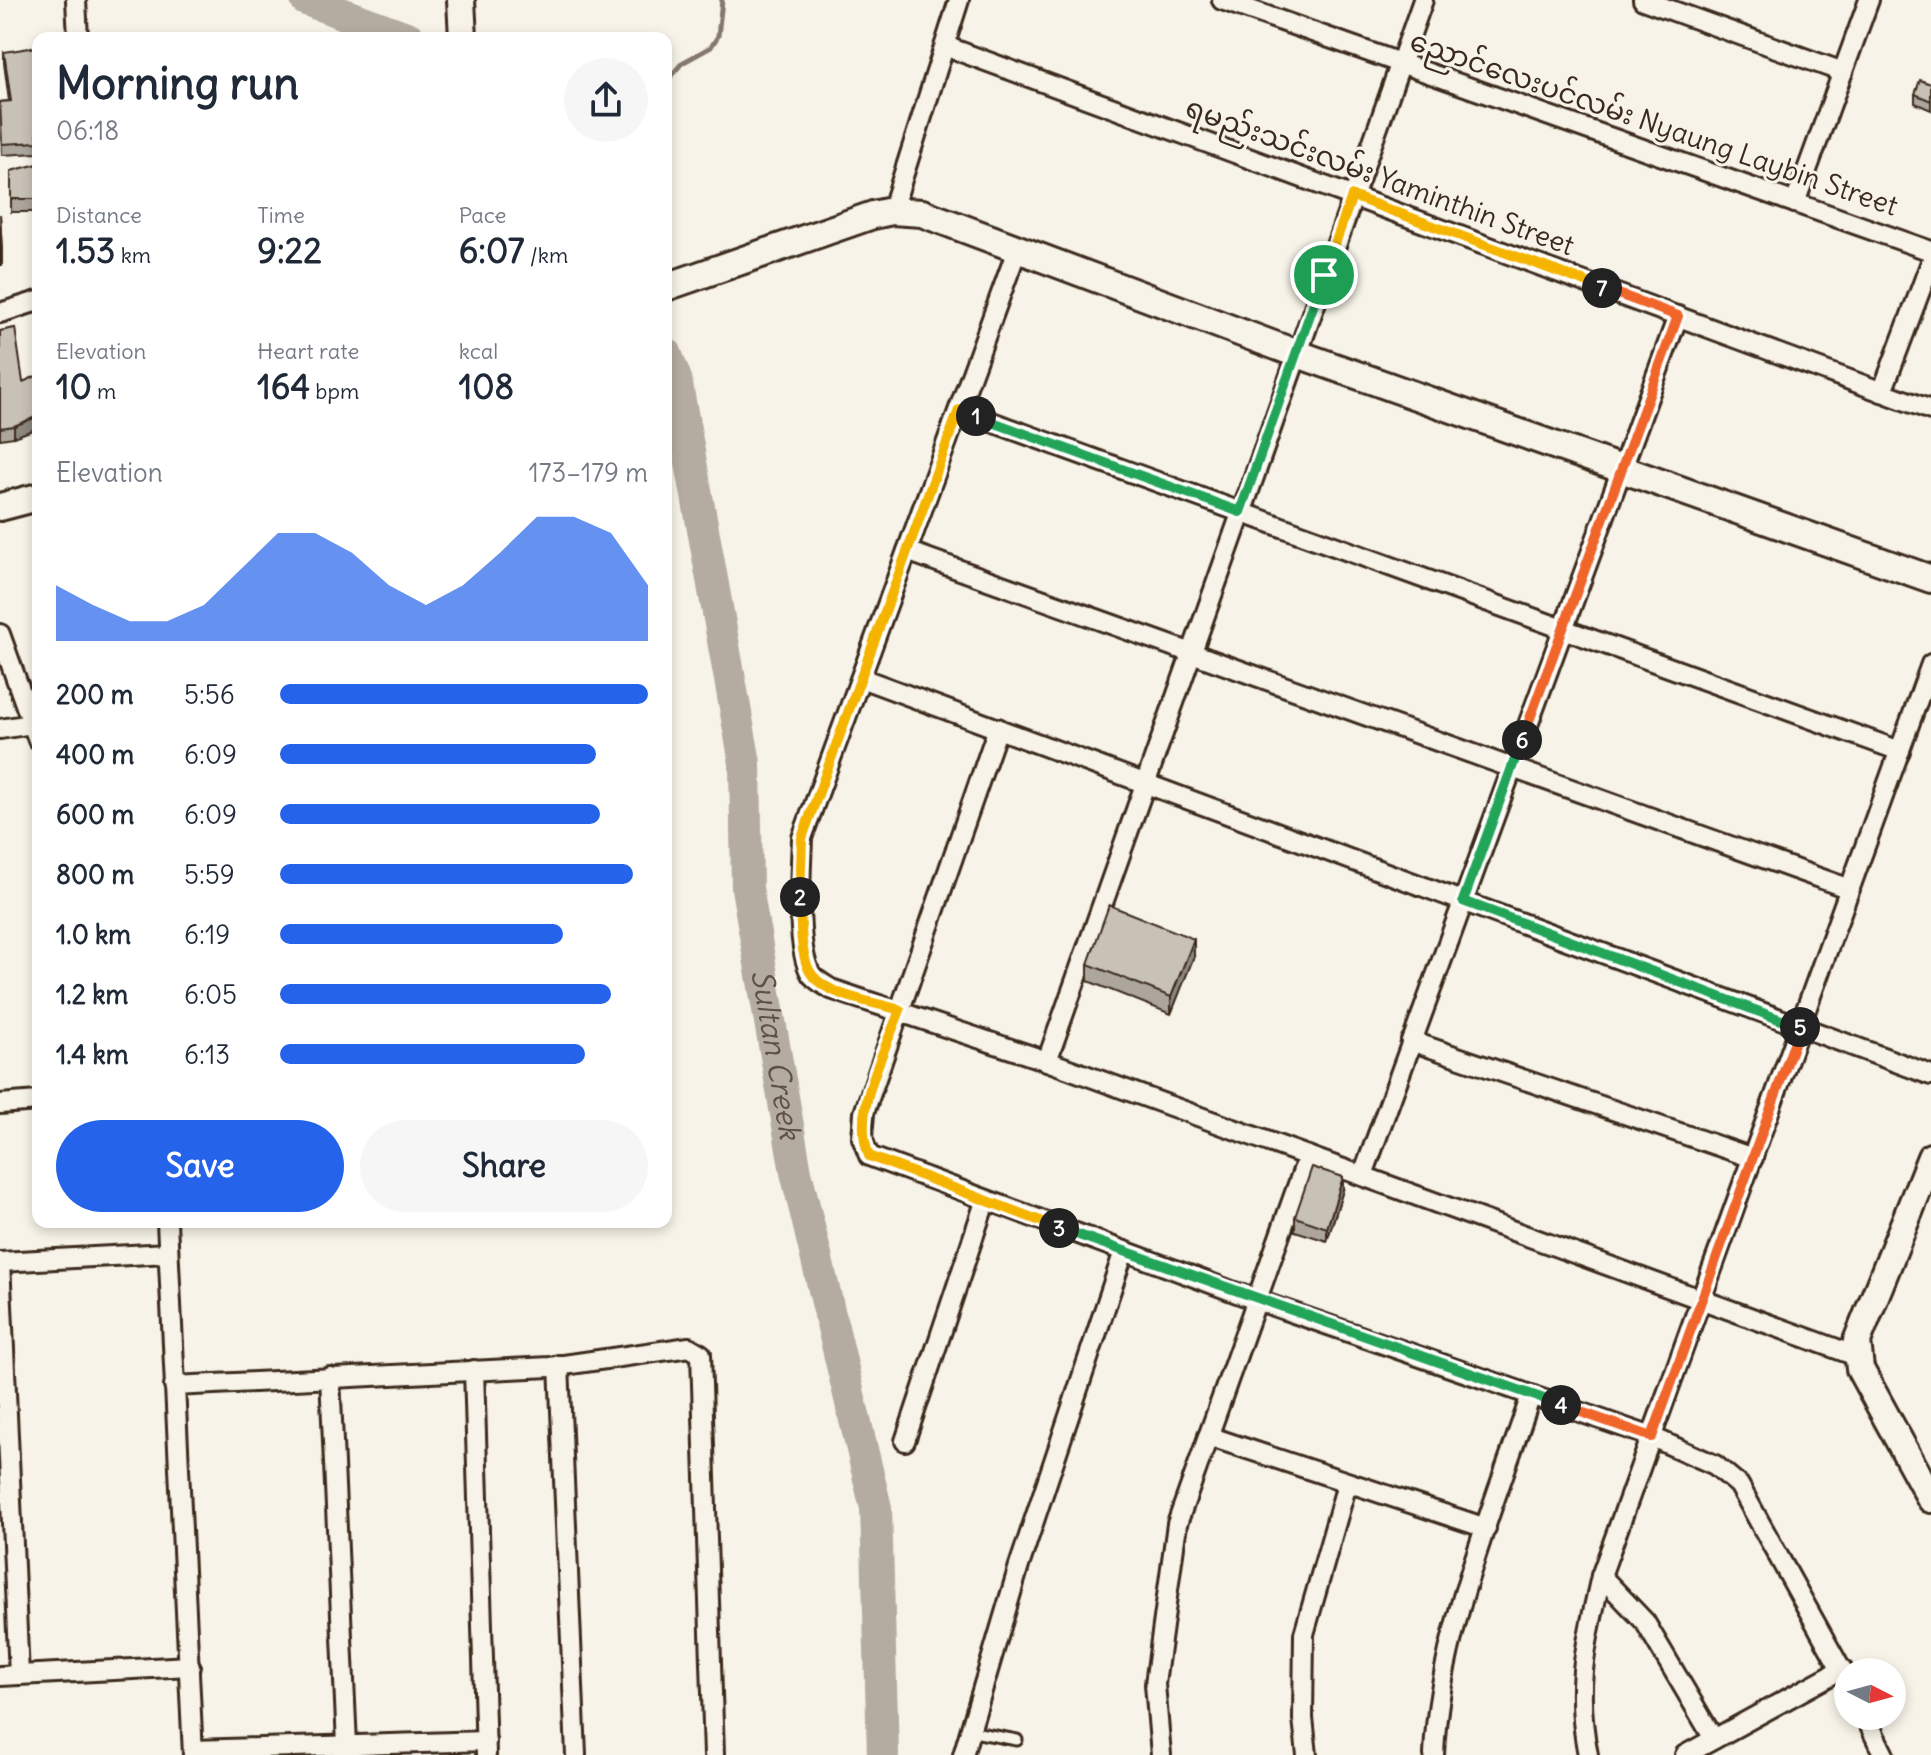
<!DOCTYPE html>
<html lang="en">
<head>
<meta charset="utf-8">
<style>
  :root { --surface:#fff; --page:#f6f6f7; --text:#1f2937; --muted:#747a83; --accent:#2563eb }
  body { margin:0; font-family:Delius,"Noto Sans Myanmar",sans-serif; background:var(--page); color:var(--text); height:100vh; display:flex; flex-direction:column; font-size:30px; white-space:nowrap }
  * { box-sizing:border-box; margin:0 }
  p { font-size:26px; color:var(--muted) }
  .icon { flex:none; width:44px; height:44px; fill:none; stroke:currentColor; stroke-width:2; stroke-linecap:round; stroke-linejoin:round }
  .map { position:relative; flex:1; overflow:hidden }
  .side { position:absolute; left:32px; top:32px; width:640px; height:1196px; display:flex; flex-direction:column; background:var(--surface); border-radius:16px; box-shadow:0 4px 12px #0003 }
  .side>* { flex:none }
  .needle { width:52px; rotate:96deg }
  .fabs { position:absolute; left:1834px; top:1658px; display:grid; gap:16px }
  .fabs a { display:grid; place-items:center; width:72px; height:72px; border-radius:50%; background:var(--surface); box-shadow:0 4px 12px #0003; font-size:40px }
  .pin { position:absolute; display:grid; place-items:center; width:68px; height:68px; color:#fff; margin:-34px; border:4px solid #fff; border-radius:50%; box-shadow:0 2px 8px #0007 }
  .km { position:absolute; width:40px; height:40px; margin:-20px; border-radius:50%; background:#222; color:#fff; font-size:22px; line-height:40px; text-align:center }
  .round { display:grid; place-items:center; flex:none; width:84px; height:84px; border-radius:42px; background:var(--page) }
  .summary { display:flex; align-items:center; justify-content:space-between; height:136px; padding:0 24px }
  h1 { font-size:44px; font-weight:800; line-height:60px }
  .metrics { display:grid; grid-template-columns:repeat(3,1fr); gap:12px; height:136px; padding:8px 24px }
  .metrics div { display:grid; align-content:center }
  .metrics b { font-size:34px; font-weight:800 }
  .metrics small { font-size:22px; font-weight:400 }
  .metrics p { font-size:22px }
  .chart { height:224px; padding:16px 24px }
  .chart p { display:flex; justify-content:space-between }
  .chart svg { width:100%; height:144px; margin-top:8px; fill:var(--accent); opacity:.7 }
  .primary-button { display:flex; gap:16px; margin-top:auto; padding:16px 24px }
  .primary-button a { flex:1; height:92px; border-radius:48px; background:var(--accent); color:#fff; font-size:32px; font-weight:800; line-height:92px; text-align:center }
  .primary-button a+a { background:var(--page); color:var(--text) }
  ul { padding:0 24px; list-style:none; font-size:26px }
  li { display:grid; grid-template-columns:128px 96px 1fr; align-items:center; height:60px }
  li i { height:20px; border-radius:10px; background:var(--accent) }
  .map>svg:first-child { display:block }
  .lines { fill:none; stroke-linecap:round; stroke-linejoin:round }
  .stream { stroke:#84786c; stroke-width:5 }
  .river { stroke:#b4aca0; stroke-width:32 }
  .lane-casing { stroke:#3b2a1e; stroke-width:15 }
  .street-casing { stroke:#3b2a1e; stroke-width:24 }
  .secondary-casing { stroke:#3b2a1e; stroke-width:32 }
  .lane { stroke:#f7f3e8; stroke-width:9 }
  .street { stroke:#f7f3e8; stroke-width:18 }
  .secondary { stroke:#f7f3e8; stroke-width:26 }
  .wall { fill:#aca69d; stroke:#3b2a1e; stroke-width:2 }
  .shaded-wall { fill:#8c877f; stroke:#3b2a1e; stroke-width:2 }
  .building { fill:#c8c1b6; stroke:#3b2a1e; stroke-width:2 }
  .split-1-casing { stroke:#fff; stroke-width:16 }
  .split-2-casing { stroke:#fff; stroke-width:16 }
  .split-3-casing { stroke:#fff; stroke-width:16 }
  .split-4-casing { stroke:#fff; stroke-width:16 }
  .split-5-casing { stroke:#fff; stroke-width:16 }
  .split-6-casing { stroke:#fff; stroke-width:16 }
  .split-7-casing { stroke:#fff; stroke-width:16 }
  .split-8-casing { stroke:#fff; stroke-width:16 }
  .split-1 { stroke:#22a559; stroke-width:10 }
  .split-2 { stroke:#f5b400; stroke-width:10 }
  .split-3 { stroke:#f5b400; stroke-width:10 }
  .split-4 { stroke:#22a559; stroke-width:10 }
  .split-5 { stroke:#f0652b; stroke-width:10 }
  .split-6 { stroke:#22a559; stroke-width:10 }
  .split-7 { stroke:#f0652b; stroke-width:10 }
  .split-8 { stroke:#f5b400; stroke-width:10 }
  .labels { text-anchor:middle; stroke-width:6; stroke-linejoin:round; paint-order:stroke }
  .street-label { font-size:28px; fill:#3b2a1e; stroke:#f7f3e8 }
  .water-label { font-size:30px; font-style:italic; fill:#5f5145; stroke:#f7f3e8 }
</style>
</head>
<body>
<div class="map">
<svg width="1931" height="1755" viewBox="0 0 1931 1755">
  <rect width="100%" height="100%" fill="#f7f3e8"/>
  <filter id="ink" filterUnits="userSpaceOnUse"><feTurbulence type="fractalNoise" baseFrequency=".0125" numOctaves="2"/><feDisplacementMap in="SourceGraphic" scale="16" xChannelSelector="R" yChannelSelector="G"/><feConvolveMatrix kernelMatrix="1 2 1 2 8 2 1 2 1" color-interpolation-filters="sRGB"/></filter>
  <g filter="url(#ink)">
    <g class="lines">
      <!-- stream -->
      <path class="stream" d="M666,82L682,63L711,47L718,36L722,0"/>
      <!-- river -->
      <g class="river">
        <path d="M306,0L409,38"/>
        <path id="s1" d="M666,353L676,379L745,763L747,888L796,1172L876,1508L883,1755"/>
      </g>
      <defs>
        <path id="lane" d="M968,1731L1017,1740"/>
        <g id="street">
          <path d="M76,0L78,38"/>
          <path d="M1222,0L1931,251"/>
          <path d="M1643,0L1843,72"/>
          <path d="M945,46L1931,410"/>
          <path d="M1795,203L1869,0"/>
          <path d="M892,211L959,0"/>
          <path d="M1017,250L802,838C801,870 795,947 811,974C815,980 825,985 831,989L1047,1061L1859,1357"/>
          <path d="M0,313L38,301"/>
          <path d="M1882,392L1931,262"/>
          <path d="M959,410L1900,751"/>
          <path d="M907,551L1850,889"/>
          <path d="M0,634L38,740"/>
          <path d="M861,678L1931,1075"/>
          <path d="M998,728L864,1113L862,1138L869,1156L1256,1300L1652,1437L1715,1465L1739,1485L1848,1682"/>
          <path d="M0,729L32,724"/>
          <path d="M1411,1041L1753,1158"/>
          <path d="M1047,1061L1423,0"/>
          <path d="M0,1104L38,1101"/>
          <path d="M1363,1175L1678,316"/>
          <path d="M167,1222L193,1755"/>
          <path d="M0,1262L19,1675"/>
          <path d="M0,1262L168,1253"/>
          <path d="M559,1365L576,1755"/>
          <path d="M474,1370L486,1755"/>
          <path d="M330,1377L347,1745"/>
          <path d="M174,1386L550,1367L689,1347L701,1354L714,1755"/>
          <path d="M1208,1436L1486,1528"/>
          <path d="M905,1441L985,1202"/>
          <path d="M1601,1576L1645,1622L1714,1739"/>
          <path d="M0,1676L190,1666"/>
          <path d="M1865,1716L1884,1755"/>
          <path d="M193,1750L486,1741"/>
          <path d="M963,1755L1019,1566L1124,1251"/>
          <path d="M1161,1755L1155,1684L1177,1524L1308,1156"/>
          <path d="M1307,1755L1303,1718L1304,1634L1347,1484"/>
          <path d="M1434,1755C1438,1639 1494,1506 1531,1395"/>
          <path d="M1588,1755C1574,1684 1586,1644 1601,1576L1931,664"/>
          <path d="M1685,1755L1842,1669"/>
        </g>
        <g id="secondary">
          <path d="M461,0L463,38"/>
          <path d="M666,287L873,215L892,211L922,213L1295,353L1931,579"/>
          <path d="M0,507L38,497"/>
          <path d="M1931,1157L1857,1341L1860,1369L1931,1499"/>
        </g>
      </defs>
      <!-- lane casing -->
      <use href="#lane" class="lane-casing"/>
      <!-- street casing -->
      <use href="#street" class="street-casing"/>
      <!-- secondary casing -->
      <use href="#secondary" class="secondary-casing"/>
      <!-- lane -->
      <use href="#lane" class="lane"/>
      <!-- street -->
      <use href="#street" class="street"/>
      <!-- secondary -->
      <use href="#secondary" class="secondary"/>
    </g>
    <!-- wall -->
    <g class="wall">
      <path d="M4,52L38,62V102H35L38,153L2,155L0,102L9,101L4,63Z"/>
      <path d="M1931,84V110L1915,103V94Z"/>
      <path d="M38,164V212H11V171Z"/>
      <path d="M0,214L2,252V265H0Z"/>
      <path d="M15,328L14,437L0,439V331Z"/>
      <path d="M1194,956L1171,1014L1088,981V964Z"/>
      <path d="M1343,1190L1327,1241L1295,1231V1217Z"/>
    </g>
    <!-- shaded-wall -->
    <g class="shaded-wall">
      <path d="M38,416V428L14,437V426Z"/>
      <path d="M1194,939V956L1171,1014V997Z"/>
      <path d="M1343,1177V1190L1327,1241V1228Z"/>
    </g>
    <!-- building -->
    <g class="building">
      <path d="M36,47L38,62V90L34,91L38,142L2,144L0,102L11,101L4,52Z"/>
      <path d="M1920,80L1931,84V101L1915,94Z"/>
      <path d="M38,164V199H11V171Z"/>
      <path d="M0,214L2,252H0Z"/>
      <path d="M15,328L23,382L38,375V416L14,426L0,428V331Z"/>
      <path d="M1109,905L1194,939L1171,997L1088,964Z"/>
      <path d="M1312,1167L1343,1177L1327,1228L1295,1217Z"/>
    </g>
  </g>
  <g class="lines" filter="url(#ink)">
    <defs>
      <path id="split-1" d="M976,416L1240,512L1324,275"/>
      <path id="split-2" d="M800,897L802,838L959,410L976,416"/>
      <path id="split-3" d="M800,897C801,917 799,960 813,976C830,997 875,1002 900,1010C884,1054 851,1111 869,1156L1059,1228"/>
      <path id="split-4" d="M1059,1228L1561,1405"/>
      <path id="split-5" d="M1561,1405L1652,1437L1800,1027"/>
      <path id="split-6" d="M1522,740L1463,901L1800,1027"/>
      <path id="split-7" d="M1522,740L1678,316L1602,288"/>
      <path id="split-8" d="M1324,275L1352,196L1602,288"/>
    </defs>
    <!-- split-1 casing -->
    <use href="#split-1" class="split-1-casing"/>
    <!-- split-2 casing -->
    <use href="#split-2" class="split-2-casing"/>
    <!-- split-3 casing -->
    <use href="#split-3" class="split-3-casing"/>
    <!-- split-4 casing -->
    <use href="#split-4" class="split-4-casing"/>
    <!-- split-5 casing -->
    <use href="#split-5" class="split-5-casing"/>
    <!-- split-6 casing -->
    <use href="#split-6" class="split-6-casing"/>
    <!-- split-7 casing -->
    <use href="#split-7" class="split-7-casing"/>
    <!-- split-8 casing -->
    <use href="#split-8" class="split-8-casing"/>
    <!-- split-1 -->
    <use href="#split-1" class="split-1"/>
    <!-- split-2 -->
    <use href="#split-2" class="split-2"/>
    <!-- split-3 -->
    <use href="#split-3" class="split-3"/>
    <!-- split-4 -->
    <use href="#split-4" class="split-4"/>
    <!-- split-5 -->
    <use href="#split-5" class="split-5"/>
    <!-- split-6 -->
    <use href="#split-6" class="split-6"/>
    <!-- split-7 -->
    <use href="#split-7" class="split-7"/>
    <!-- split-8 -->
    <use href="#split-8" class="split-8"/>
  </g>
  <g class="labels">
    <!-- street labels -->
    <g class="street-label">
      <text transform="translate(1654 123) rotate(19)" y="10">ညောင်လေးပင်လမ်း Nyaung Laybin Street</text>
      <text transform="translate(1380 176) rotate(20)" y="10">ရမည်းသင်းလမ်း Yaminthin Street</text>
    </g>
    <!-- water labels -->
    <g class="water-label">
      <text dy="10" stroke="none"><textPath href="#s1" startOffset="712">Sultan Creek</textPath></text>
    </g>
  </g>
</svg>
<div class="fabs">
<a><svg class="needle" viewBox="-14 -14 28 28"><path d="M0-13l5 13h-10z" fill="#e53935"/><path d="M0 13l5-13h-10z" fill="#747a83"/></svg></a>
</div>
<div class="pin" style="left:1324px;top:275px;background:#1e9e55"><svg class="icon" aria-label="arrive" viewBox="0 0 24 24"><path d="M6 21V4h12l-3 4 3 4H6"/></svg></div>
<b class="km" style="left:976px;top:416px">1</b>
<b class="km" style="left:800px;top:897px">2</b>
<b class="km" style="left:1059px;top:1228px">3</b>
<b class="km" style="left:1561px;top:1405px">4</b>
<b class="km" style="left:1800px;top:1027px">5</b>
<b class="km" style="left:1522px;top:740px">6</b>
<b class="km" style="left:1602px;top:288px">7</b>
<section class="side">
<div class="summary"><div><h1>Morning run</h1><p>06:18</p></div><a class="round"><svg class="icon" aria-label="share" viewBox="0 0 24 24"><path d="M12 15V3M7 8l5-5 5 5M5 13v7h14v-7"/></svg></a></div>
<div class="metrics">
<div><p>Distance</p><b>1.53<small> km</small></b></div>
<div><p>Time</p><b>9:22</b></div>
<div><p>Pace</p><b>6:07<small> /km</small></b></div>
</div>
<div class="metrics">
<div><p>Elevation</p><b>10<small> m</small></b></div>
<div><p>Heart rate</p><b>164<small> bpm</small></b></div>
<div><p>kcal</p><b>108</b></div>
</div>
<div class="chart"><p><span>Elevation</span>173–179 m</p>
<svg viewBox="0 0 160 44" preserveAspectRatio="none"><path d="M0 44V27L10 33L20 38L30 38L40 33L50 22L60 11L70 11L80 17L90 27L100 33L110 27L120 17L130 6L140 6L150 11L160 27V44z"/></svg>
</div>
<ul>
<li><b>200 m</b>5:56<i style="width:100%"></i></li>
<li><b>400 m</b>6:09<i style="width:86%"></i></li>
<li><b>600 m</b>6:09<i style="width:87%"></i></li>
<li><b>800 m</b>5:59<i style="width:96%"></i></li>
<li><b>1.0 km</b>6:19<i style="width:77%"></i></li>
<li><b>1.2 km</b>6:05<i style="width:90%"></i></li>
<li><b>1.4 km</b>6:13<i style="width:83%"></i></li>
</ul>
<div class="primary-button"><a>Save</a><a>Share</a></div>
</section>
</div>
</body>
</html>
